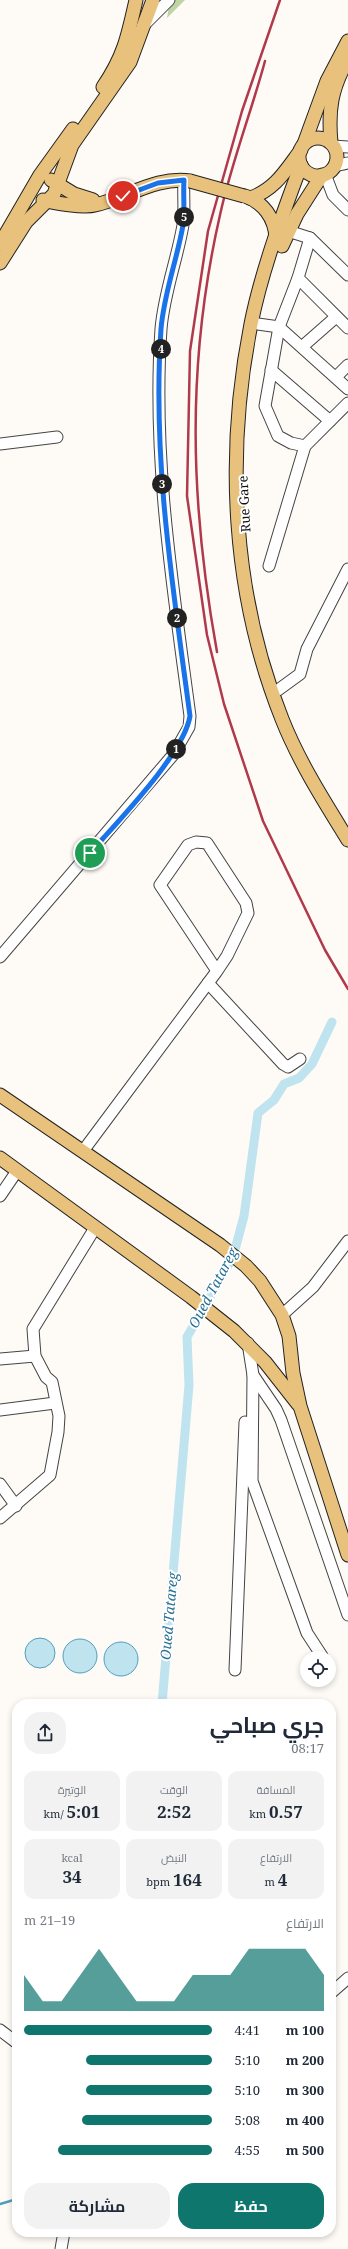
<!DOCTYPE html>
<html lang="ar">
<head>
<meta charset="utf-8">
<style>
  :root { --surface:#fff; --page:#f2f2f3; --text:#1f2937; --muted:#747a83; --accent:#0f766e }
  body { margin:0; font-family:"Noto Serif",Cairo,serif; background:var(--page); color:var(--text); direction:rtl; height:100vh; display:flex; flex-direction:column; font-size:15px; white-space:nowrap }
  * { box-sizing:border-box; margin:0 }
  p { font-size:13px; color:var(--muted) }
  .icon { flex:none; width:22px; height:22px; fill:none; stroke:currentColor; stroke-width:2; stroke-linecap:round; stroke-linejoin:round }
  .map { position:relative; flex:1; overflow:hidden; direction:ltr }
  .drawer { position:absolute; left:12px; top:1699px; width:324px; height:538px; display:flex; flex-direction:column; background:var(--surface); border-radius:16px; box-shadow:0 2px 6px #0003; direction:rtl }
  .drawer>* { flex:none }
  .controls { position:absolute; left:300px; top:1651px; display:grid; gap:8px }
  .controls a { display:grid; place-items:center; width:36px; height:36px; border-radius:50%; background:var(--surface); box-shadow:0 2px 6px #0003; font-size:20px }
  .pin { position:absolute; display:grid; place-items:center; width:34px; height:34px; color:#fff; margin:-17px; border:2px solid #fff; border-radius:50%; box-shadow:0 1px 4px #0007 }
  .km { position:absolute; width:20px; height:20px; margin:-10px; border-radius:50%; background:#222; color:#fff; font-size:11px; line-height:20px; text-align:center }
  .round { display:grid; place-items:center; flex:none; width:42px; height:42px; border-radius:16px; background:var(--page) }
  .overview { display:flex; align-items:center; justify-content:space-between; height:68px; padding:0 12px }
  h1 { font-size:22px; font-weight:700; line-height:30px }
  .figures { display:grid; grid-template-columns:repeat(3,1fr); gap:6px; height:68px; padding:4px 12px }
  .figures div { display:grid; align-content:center; border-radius:10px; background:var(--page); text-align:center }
  .figures b { font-size:17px; font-weight:700 }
  .figures small { font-size:11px; font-weight:400 }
  .figures p { font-size:11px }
  .chart { height:112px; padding:8px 12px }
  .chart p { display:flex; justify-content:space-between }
  .chart svg { width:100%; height:72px; margin-top:4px; fill:var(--accent); opacity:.7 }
  .button { display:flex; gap:8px; margin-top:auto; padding:8px 12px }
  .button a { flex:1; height:46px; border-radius:16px; background:var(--accent); color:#fff; font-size:16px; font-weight:700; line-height:46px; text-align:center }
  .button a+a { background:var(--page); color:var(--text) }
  ul { padding:0 12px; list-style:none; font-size:13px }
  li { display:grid; grid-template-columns:64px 48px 1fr; align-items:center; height:30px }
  li i { height:10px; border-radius:5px; background:var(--accent) }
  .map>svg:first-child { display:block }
  .forest { fill:#bfd4a3 }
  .water { fill:#c0e3f0; stroke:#509ebe }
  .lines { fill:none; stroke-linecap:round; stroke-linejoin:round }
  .stream { stroke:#509ebe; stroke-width:2.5 }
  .canal { stroke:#c0e3f0; stroke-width:9 }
  .minor-casing { stroke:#444; stroke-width:13 }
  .major-casing { stroke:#222; stroke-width:15 }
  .minor { stroke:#fff; stroke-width:11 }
  .major { stroke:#e8c27c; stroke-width:13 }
  .rail { stroke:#b1394c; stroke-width:2.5 }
  .major-bridge-casing { stroke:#222; stroke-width:15; stroke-linecap:butt }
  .major-bridge { stroke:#e8c27c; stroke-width:13 }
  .route-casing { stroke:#fff; stroke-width:8 }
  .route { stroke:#1a73e8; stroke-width:5 }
  .labels { text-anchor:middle; stroke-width:4; stroke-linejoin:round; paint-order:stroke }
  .street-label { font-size:13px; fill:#111; stroke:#fff }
  .water-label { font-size:14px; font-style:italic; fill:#287195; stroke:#fff }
</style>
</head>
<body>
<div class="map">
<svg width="348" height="2249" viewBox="0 0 348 2249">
  <rect width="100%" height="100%" fill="#fefbf6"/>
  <!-- forest -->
  <path class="forest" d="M170,0H185L167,18Z"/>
  <!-- water -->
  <g class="water">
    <circle cx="40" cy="1653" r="15"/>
    <circle cx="80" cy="1656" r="17"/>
    <circle cx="121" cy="1659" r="17"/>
  </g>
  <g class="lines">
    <!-- stream -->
    <path class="stream" d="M0,2204L17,2199"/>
    <!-- canal -->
    <path class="canal" d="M162,1704L189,1385L187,1337L233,1257L244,1216L258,1113L274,1100L284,1084L299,1078L312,1064L332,1022"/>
    <defs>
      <g id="minor">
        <path d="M145,24L169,0"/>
        <path d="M333,146L348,147"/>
        <path d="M334,166L348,163"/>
        <path d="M325,174L333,195L348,210"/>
        <path d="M288,231L310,238L348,275"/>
        <path d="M310,238L298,278L348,328"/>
        <path d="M298,278L279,327L265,406L278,436L291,443L305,446"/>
        <path d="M258,324L279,327L348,389"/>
        <path d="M303,346L336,317"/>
        <path d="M271,370L330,421"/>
        <path d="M336,377L348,365"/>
        <path d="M0,444L57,437"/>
        <path d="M269,566L305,446L348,403"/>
        <path d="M278,690L300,674L307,649L348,569"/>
        <path d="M0,957L173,755L189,727L190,716C173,588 152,459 161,329C164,293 177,260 183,225C185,211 183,195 184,180"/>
        <path d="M208,983L283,1064L288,1067L300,1059"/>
        <path d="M83,1151L217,971L227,956L248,913L246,903L207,843L196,842L188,845L160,885L217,971"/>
        <path d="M0,1196L17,1171"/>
        <path d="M282,1315L313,1287L348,1241"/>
        <path d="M248,1343L253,1375L276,1409L281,1420L348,1615"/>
        <path d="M0,1359L35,1356"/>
        <path d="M253,1375L252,1481L307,1633L322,1656"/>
        <path d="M0,1410L55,1403"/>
        <path d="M0,1484L16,1506"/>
        <path d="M0,1518L50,1475L58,1432L59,1416L52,1382L46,1377L35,1356L33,1329L95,1228"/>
        <path d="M235,1670L245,1422"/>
        <path d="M331,1993L348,1978"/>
        <path d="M0,2030L17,2043"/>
        <path d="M61,2249L64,2232"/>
      </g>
      <g id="major">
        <path d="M103,87C124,56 128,36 136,0"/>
        <circle cx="318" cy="157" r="19"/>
        <path d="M331,143C328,110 331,89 348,59"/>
        <path d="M304,144L327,81L348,41"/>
        <path d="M301,165C283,213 261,273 251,324C225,455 232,594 282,719C299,762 324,801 348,840"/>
        <path d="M51,180L74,194L93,200"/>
        <path d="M245,196C263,202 275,218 276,238"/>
        <path d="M250,198C275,190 286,170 301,150"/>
        <path d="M43,200C54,203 84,208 95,205C127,198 156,176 190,181"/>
        <path d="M0,244L40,175L73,129"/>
        <path d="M282,246L297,214L322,175"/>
        <path d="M0,263L26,222L54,194L72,145L130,62L153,0"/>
        <path d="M0,1095L220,1245L246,1266L260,1281L282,1315L289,1336L293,1373L300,1406L348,1555"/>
        <path d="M0,1158L191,1297L234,1331L265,1362L298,1404"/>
      </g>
    </defs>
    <!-- minor casing -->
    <use href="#minor" class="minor-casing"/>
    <!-- major casing -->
    <use href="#major" class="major-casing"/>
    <!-- minor -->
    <use href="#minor" class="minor"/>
    <!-- major -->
    <use href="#major" class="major"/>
    <!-- rail -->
    <g class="rail">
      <path d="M280,0L242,111L208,231L190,351L187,496L207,635L224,704L263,821L325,950L348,989"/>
      <path d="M217,652C190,502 186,364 220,215C231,164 251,113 265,61"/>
    </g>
    <defs>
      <path id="major-bridge" d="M190,181L244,196"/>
    </defs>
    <!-- major-bridge casing -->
    <use href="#major-bridge" class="major-bridge-casing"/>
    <!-- major-bridge -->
    <use href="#major-bridge" class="major-bridge"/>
  </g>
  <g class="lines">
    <defs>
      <path id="route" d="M90,853C117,822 184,754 190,716C173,588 152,459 161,329C164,293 177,260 183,225C185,211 183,195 184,180L158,183L123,196"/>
    </defs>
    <!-- route casing -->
    <use href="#route" class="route-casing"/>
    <!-- route -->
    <use href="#route" class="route"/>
  </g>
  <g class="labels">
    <!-- street labels -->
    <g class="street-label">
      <text transform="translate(244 504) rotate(-93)" y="5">Rue Gare</text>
    </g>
    <!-- water labels -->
    <g class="water-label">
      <text transform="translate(213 1288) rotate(-62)" y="5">Oued Tatareg</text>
      <text transform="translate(169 1616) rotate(-85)" y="5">Oued Tatareg</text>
    </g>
  </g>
</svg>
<div class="controls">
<a><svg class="icon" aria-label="locate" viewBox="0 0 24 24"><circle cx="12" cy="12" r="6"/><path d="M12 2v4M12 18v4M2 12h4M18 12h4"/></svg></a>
</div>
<div class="pin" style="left:90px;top:853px;background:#1e9e55"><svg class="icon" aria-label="arrive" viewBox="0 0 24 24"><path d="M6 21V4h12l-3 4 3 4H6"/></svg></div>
<div class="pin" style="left:123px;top:196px;background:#d93025"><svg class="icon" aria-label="check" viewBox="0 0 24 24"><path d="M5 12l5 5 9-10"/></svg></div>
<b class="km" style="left:176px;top:749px">1</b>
<b class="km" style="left:177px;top:618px">2</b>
<b class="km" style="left:162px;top:484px">3</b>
<b class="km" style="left:161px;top:349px">4</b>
<b class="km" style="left:184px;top:217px">5</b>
<section class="drawer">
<div class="overview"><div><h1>جري صباحي</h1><p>08:17</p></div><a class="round"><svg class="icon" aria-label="share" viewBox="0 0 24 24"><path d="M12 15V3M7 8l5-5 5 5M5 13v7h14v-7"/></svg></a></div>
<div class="figures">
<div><p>المسافة</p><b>0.57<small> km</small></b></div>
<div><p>الوقت</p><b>2:52</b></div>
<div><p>الوتيرة</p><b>5:01<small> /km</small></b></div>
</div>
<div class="figures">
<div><p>الارتفاع</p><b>4<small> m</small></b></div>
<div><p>النبض</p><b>164<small> bpm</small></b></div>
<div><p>kcal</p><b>34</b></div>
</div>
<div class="chart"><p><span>الارتفاع</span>19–21 m</p>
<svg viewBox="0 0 160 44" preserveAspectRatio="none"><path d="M0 44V22L10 38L20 38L30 22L40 6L50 22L60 38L70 38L80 38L90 22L100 22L110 22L120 6L130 6L140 6L150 6L160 22V44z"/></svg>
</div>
<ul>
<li><b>100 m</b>4:41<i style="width:100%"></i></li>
<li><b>200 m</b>5:10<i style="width:67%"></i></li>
<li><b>300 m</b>5:10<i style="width:67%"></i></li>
<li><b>400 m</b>5:08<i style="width:69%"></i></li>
<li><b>500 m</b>4:55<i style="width:82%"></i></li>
</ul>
<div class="button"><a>حفظ</a><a>مشاركة</a></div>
</section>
</div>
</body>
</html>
